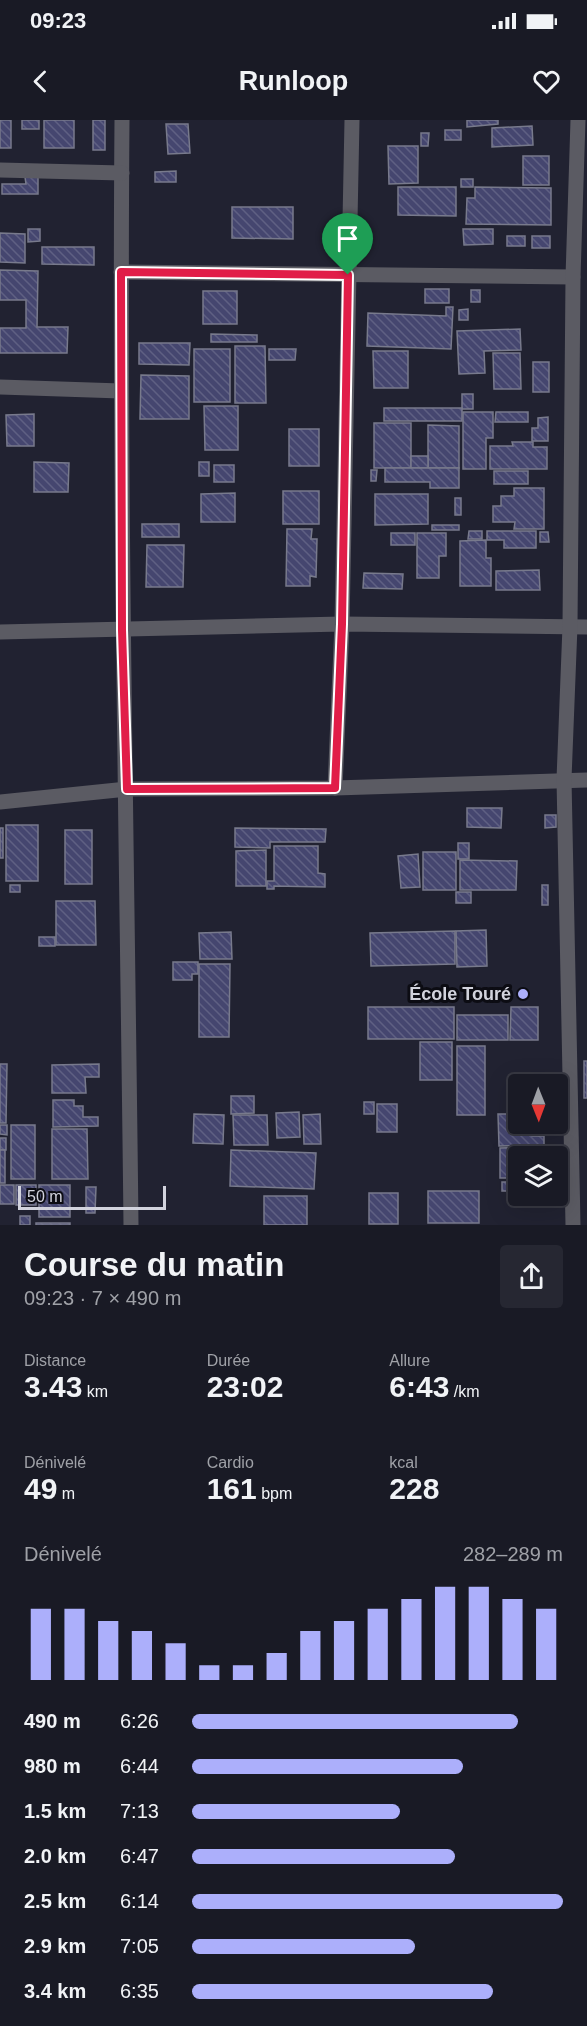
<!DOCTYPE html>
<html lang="fr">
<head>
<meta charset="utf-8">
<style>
  :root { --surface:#191a25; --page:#262732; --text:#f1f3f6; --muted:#9fa1a7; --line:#373842; --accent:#acaffb }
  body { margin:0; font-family:Helvetica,sans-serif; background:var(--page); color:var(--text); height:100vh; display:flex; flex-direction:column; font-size:22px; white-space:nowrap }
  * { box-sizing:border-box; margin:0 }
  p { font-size:20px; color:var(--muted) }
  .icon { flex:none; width:33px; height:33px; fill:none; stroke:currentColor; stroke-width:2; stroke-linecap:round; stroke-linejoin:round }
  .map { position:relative; height:1105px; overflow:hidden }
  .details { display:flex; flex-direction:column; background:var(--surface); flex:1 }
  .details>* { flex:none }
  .needle { width:39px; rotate:179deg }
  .controls { position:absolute; left:508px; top:954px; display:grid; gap:12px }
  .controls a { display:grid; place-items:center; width:60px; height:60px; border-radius:6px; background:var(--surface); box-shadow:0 6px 24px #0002,0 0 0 2px var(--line); font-size:30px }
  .scale { position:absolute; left:18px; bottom:15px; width:148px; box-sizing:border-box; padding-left:6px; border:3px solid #d2d3dd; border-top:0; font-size:16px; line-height:21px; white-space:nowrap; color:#d2d3dd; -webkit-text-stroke:4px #0c0c13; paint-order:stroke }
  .pin { position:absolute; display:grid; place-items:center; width:51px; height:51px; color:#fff; margin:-62px -26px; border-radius:50% 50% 50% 0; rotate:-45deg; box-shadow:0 0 6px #0007 }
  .pin .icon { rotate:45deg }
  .round { display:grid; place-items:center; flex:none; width:63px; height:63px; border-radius:6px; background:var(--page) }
  .headline { display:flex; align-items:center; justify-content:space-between; height:102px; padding:0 24px }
  h1 { font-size:33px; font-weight:700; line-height:45px }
  .metrics { display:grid; grid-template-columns:repeat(3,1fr); gap:9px; height:102px; padding:6px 24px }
  .metrics div { display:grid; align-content:center }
  .metrics b { font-size:30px; font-weight:700 }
  .metrics small { font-size:16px; font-weight:400 }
  .metrics p { font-size:16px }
  .chart { height:168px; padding:12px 24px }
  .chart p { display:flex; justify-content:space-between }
  .chart svg { width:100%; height:108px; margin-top:6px; stroke:var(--accent); stroke-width:6 }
  ul { padding:0 24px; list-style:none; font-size:20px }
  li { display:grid; grid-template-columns:96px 72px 1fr; align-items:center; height:45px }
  li i { height:15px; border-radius:8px; background:var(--accent) }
  .status { display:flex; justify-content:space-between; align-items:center; height:42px; padding:0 30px; background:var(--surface); direction:ltr }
  .status svg { height:16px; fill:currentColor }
  header { display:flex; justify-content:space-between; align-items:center; height:78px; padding:0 24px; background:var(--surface); font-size:27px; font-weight:700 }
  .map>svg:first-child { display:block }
  .building { fill:url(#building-back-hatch); stroke:#787a8c; stroke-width:1.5 }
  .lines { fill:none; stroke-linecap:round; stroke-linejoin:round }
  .minor { stroke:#5b5b63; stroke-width:15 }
  .route-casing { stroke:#fff; stroke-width:12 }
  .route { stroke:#e11d48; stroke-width:8 }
  .poi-dot { fill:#acaffb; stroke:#0c0c13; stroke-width:2 }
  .labels { text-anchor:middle; stroke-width:6; stroke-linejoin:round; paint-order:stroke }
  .poi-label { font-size:18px; font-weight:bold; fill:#d2d3dd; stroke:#0c0c13; text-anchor:end }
</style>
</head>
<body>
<div class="status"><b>09:23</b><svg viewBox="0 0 49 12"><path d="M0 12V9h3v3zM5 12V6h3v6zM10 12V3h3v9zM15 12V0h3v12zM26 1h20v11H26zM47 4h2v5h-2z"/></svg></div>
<header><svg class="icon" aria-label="back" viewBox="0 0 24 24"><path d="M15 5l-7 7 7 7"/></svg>Runloop<svg class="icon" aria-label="heart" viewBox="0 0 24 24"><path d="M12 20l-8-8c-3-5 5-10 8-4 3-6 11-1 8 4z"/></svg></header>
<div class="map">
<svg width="587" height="1105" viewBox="0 0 587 1105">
  <defs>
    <pattern id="building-back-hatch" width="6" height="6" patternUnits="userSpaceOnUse" patternTransform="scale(1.5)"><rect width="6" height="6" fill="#45466f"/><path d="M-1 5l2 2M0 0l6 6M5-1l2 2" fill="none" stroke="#5f6083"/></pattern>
  </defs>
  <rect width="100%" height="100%" fill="#212231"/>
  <!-- building -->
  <g class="building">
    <rect x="0" y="0" width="11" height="28"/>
    <rect x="22" y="0" width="17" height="9"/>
    <rect x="44" y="0" width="30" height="28"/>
    <rect x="93" y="0" width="12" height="30"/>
    <path d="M467,0H498V4L467,7Z"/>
    <path d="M166,4H188L190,33L168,34Z"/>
    <path d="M532,6L533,25L492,27V8Z"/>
    <rect x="445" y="10" width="16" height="10"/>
    <path d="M421,13H429L428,26H421Z"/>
    <path d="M388,26H418V63L389,64Z"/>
    <rect x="523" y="36" width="26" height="29"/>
    <path d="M176,51V62H155V52Z"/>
    <path d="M25,57H38V74H2V64H26Z"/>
    <rect x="461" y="59" width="12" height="8"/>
    <path d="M398,67H456V96L398,95Z"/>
    <path d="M475,67L551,68V105L466,104L467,78H475Z"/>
    <path d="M232,87H293V119L232,118Z"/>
    <path d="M28,109H40V121L28,122Z"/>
    <path d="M463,109H493V124L464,125Z"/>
    <path d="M0,113L25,114V143L0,142Z"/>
    <rect x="507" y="116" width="18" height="10"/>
    <rect x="532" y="116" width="18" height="12"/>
    <path d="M42,127H94V145L42,144Z"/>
    <path d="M0,150L38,151L37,207H68L67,233H0V208H26V180H0Z"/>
    <rect x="425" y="169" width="24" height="14"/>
    <rect x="471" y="170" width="9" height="12"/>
    <rect x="203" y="171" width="34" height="33"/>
    <path d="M446,187H453L451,229L367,226L368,193L446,196Z"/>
    <path d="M468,189V200H459V190Z"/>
    <path d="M520,209L521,230L484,231L485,253L459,254L457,211Z"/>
    <path d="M211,214L257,215V222H211Z"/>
    <path d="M139,223H190L189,245L139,244Z"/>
    <path d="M235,226H265L266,283H235Z"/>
    <rect x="194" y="229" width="36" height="53"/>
    <path d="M269,229H296L295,240H269Z"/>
    <path d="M373,231H408V268H374Z"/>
    <path d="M493,233H520L521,269H494Z"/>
    <rect x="533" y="242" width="16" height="30"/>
    <path d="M141,255L189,256V299H140Z"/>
    <rect x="462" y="274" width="11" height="15"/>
    <path d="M204,286H238V330H205Z"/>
    <rect x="384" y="288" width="78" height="13"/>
    <path d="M463,292H493V318H486V349H463Z"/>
    <path d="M496,292H528V302H495Z"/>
    <path d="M34,294V326H7L6,295Z"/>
    <path d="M548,297V321H532V308H538V298Z"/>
    <rect x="374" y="303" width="37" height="45"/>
    <path d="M428,305L459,306V348H428Z"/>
    <rect x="289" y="309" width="30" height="37"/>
    <path d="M512,322H533V327H547V349H490V326H513Z"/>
    <rect x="411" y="336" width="17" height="12"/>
    <path d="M34,342L69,343L68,372H34Z"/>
    <rect x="199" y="342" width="10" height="14"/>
    <rect x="214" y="345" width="20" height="17"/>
    <path d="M385,348H459V368H430V362H385Z"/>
    <path d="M371,350H377L376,361H371Z"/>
    <rect x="494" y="351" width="34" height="13"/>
    <path d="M514,368H544V409H514L515,402H493V386H501V376H514Z"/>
    <rect x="283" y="371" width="36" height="33"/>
    <path d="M235,373V402H201V374Z"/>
    <path d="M375,374H428V404L375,405Z"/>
    <rect x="455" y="378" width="6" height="17"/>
    <rect x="142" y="404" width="37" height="13"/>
    <rect x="432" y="405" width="27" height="5"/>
    <path d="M287,409H312L311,419H317L316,457L310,456V466H286Z"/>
    <path d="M469,411H482V419H468Z"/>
    <path d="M487,411H536V428H504V420H487Z"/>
    <path d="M540,412H548L549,422H540Z"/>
    <rect x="391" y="413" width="24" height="12"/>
    <path d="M417,413H446V436H439V458H417Z"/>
    <path d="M486,420V438H491V466H460V421Z"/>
    <path d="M147,425H184L183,467H146Z"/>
    <path d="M539,450L540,470H496V451Z"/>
    <path d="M364,453L403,454L402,469L363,468Z"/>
    <path d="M467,688H502L501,708L467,707Z"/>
    <path d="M545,695H556V707L545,708Z"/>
    <rect x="6" y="705" width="32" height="56"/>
    <rect x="0" y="708" width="3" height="30"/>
    <path d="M235,708L326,709L325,722H270V728L235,727Z"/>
    <rect x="65" y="710" width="27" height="54"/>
    <rect x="458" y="723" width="11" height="16"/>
    <path d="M274,726H318V753L325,754V767L274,766V769H267V761H274Z"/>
    <path d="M266,730V766H236V731Z"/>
    <rect x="423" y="732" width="33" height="38"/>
    <path d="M418,734L420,767L401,768L398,736Z"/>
    <path d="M460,740L517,741L516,770H460Z"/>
    <rect x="10" y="765" width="10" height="7"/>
    <rect x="542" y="765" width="6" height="20"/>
    <rect x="456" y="772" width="15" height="11"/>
    <path d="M56,781H95L96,825H56Z"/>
    <path d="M486,810L487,846L457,847L456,811Z"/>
    <path d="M455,811V844L371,846L370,813Z"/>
    <path d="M231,812L232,839H200L199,813Z"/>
    <rect x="39" y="817" width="16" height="9"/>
    <path d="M173,842H198V854H192V860H173Z"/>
    <path d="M199,844H230L229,917H199Z"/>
    <rect x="368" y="887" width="86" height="32"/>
    <path d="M511,887H538V920H510Z"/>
    <rect x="457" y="895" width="51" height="25"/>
    <rect x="420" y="922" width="32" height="38"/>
    <rect x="457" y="926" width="28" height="69"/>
    <rect x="584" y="941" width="3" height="37"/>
    <path d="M0,944H7L6,1003H0Z"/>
    <path d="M99,944V957H85L86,973H52V945Z"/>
    <path d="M231,976H254V993L231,994Z"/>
    <path d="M53,980H74V986H83V997H98V1006L53,1007Z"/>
    <rect x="364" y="982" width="10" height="12"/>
    <rect x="377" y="984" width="20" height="28"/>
    <path d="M299,992L300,1017L277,1018L276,993Z"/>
    <path d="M194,994L224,995L223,1024L193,1023Z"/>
    <path d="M320,994L321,1024H304L303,995Z"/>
    <path d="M498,994H519V1004H543V1006H532V1016H544V1025L499,1026Z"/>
    <path d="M233,995H267L268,1025H234Z"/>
    <path d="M0,1005H7V1015L0,1014Z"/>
    <rect x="11" y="1005" width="24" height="54"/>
    <path d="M52,1009H87L88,1059H52Z"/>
    <rect x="0" y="1018" width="6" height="12"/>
    <path d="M532,1027V1036H519V1058H500V1028Z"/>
    <rect x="0" y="1030" width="5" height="33"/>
    <path d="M231,1030L316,1033L314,1069L230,1066Z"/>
    <rect x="502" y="1062" width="17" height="9"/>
    <rect x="0" y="1065" width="14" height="19"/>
    <rect x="16" y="1065" width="20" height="20"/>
    <rect x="39" y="1065" width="31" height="32"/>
    <path d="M86,1067H96L95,1093H86Z"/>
    <rect x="428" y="1071" width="51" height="32"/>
    <rect x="369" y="1073" width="29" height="31"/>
    <rect x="264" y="1076" width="43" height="29"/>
    <rect x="20" y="1096" width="10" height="9"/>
    <rect x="36" y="1103" width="34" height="2"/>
  </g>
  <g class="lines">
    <!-- minor -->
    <g class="minor">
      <path d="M122,0C119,368 127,737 131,1105"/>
      <path d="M0,50L122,53"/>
      <path d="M121,152L573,157"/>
      <path d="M0,267L121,271"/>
      <path d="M0,512L342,504L587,507"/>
      <path d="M335,668L342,504L352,0"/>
      <path d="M0,682L127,669L335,668L587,660"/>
      <path d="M573,1105L564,659L570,506L573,157L578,0"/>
    </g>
  </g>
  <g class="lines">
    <defs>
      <path id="route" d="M121,152L348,155L342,504L335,668L127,669L122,510Z"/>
    </defs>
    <!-- route casing -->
    <use href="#route" class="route-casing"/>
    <!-- route -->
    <use href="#route" class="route"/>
  </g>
  <!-- markers -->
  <circle class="poi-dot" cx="523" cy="874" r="6"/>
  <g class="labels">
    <!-- poi labels -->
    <g class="poi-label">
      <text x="511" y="880">École Touré</text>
    </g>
  </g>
</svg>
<div class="controls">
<a><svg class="needle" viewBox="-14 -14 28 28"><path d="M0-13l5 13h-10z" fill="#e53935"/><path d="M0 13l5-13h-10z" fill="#9fa1a7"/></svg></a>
<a><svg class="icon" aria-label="layers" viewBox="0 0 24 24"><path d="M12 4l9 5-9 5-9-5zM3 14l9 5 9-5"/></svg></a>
</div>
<div class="scale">50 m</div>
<div class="pin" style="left:348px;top:155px;background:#1e9e55"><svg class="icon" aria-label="arrive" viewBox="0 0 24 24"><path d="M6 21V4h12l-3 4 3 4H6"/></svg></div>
</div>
<section class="details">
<div class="headline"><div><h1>Course du matin</h1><p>09:23 · 7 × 490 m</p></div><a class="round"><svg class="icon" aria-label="share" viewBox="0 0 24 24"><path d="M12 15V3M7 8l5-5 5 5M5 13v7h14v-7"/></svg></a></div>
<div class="metrics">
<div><p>Distance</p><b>3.43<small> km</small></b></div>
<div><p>Durée</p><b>23:02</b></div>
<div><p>Allure</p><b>6:43<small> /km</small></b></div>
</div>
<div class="metrics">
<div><p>Dénivelé</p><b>49<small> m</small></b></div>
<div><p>Cardio</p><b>161<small> bpm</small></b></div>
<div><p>kcal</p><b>228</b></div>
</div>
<div class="chart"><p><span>Dénivelé</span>282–289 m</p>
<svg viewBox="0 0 160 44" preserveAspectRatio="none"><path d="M5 44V15M15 44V15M25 44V20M35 44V24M45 44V29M55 44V38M65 44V38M75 44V33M85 44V24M95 44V20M105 44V15M115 44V11M125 44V6M135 44V6M145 44V11M155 44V15"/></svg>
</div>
<ul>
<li><b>490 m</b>6:26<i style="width:88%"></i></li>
<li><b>980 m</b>6:44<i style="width:73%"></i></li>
<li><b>1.5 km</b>7:13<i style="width:56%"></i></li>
<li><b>2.0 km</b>6:47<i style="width:71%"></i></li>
<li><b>2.5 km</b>6:14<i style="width:100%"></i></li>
<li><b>2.9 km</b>7:05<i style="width:60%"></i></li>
<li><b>3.4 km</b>6:35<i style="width:81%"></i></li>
</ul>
</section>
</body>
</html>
